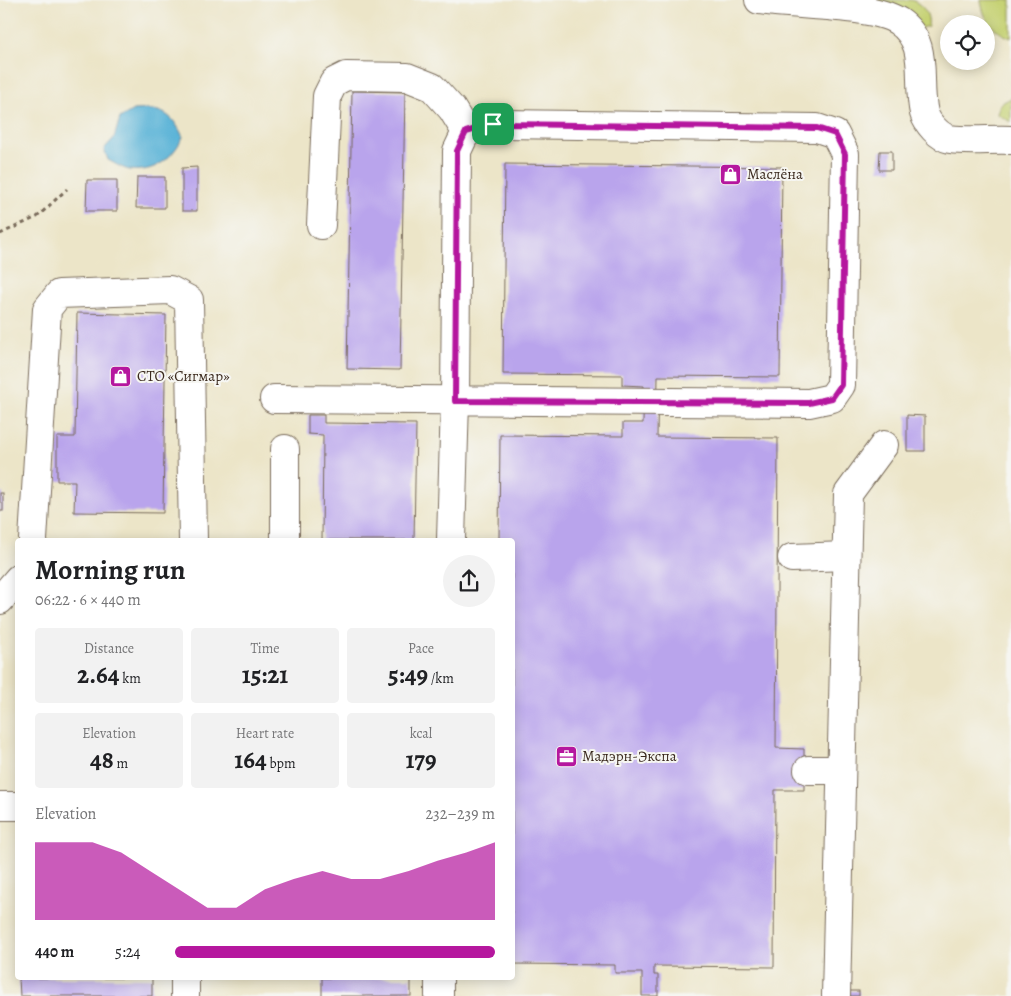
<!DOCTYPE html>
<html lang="en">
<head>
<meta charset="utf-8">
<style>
  :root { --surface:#fff; --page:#f2f2f2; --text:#202124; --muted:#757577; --accent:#b5179e }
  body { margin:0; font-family:Alegreya,serif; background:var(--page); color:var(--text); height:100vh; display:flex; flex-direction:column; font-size:19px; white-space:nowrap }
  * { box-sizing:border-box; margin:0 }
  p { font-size:16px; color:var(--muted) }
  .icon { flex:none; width:28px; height:28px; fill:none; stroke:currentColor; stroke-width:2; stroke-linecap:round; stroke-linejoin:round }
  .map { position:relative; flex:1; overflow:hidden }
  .drawer { position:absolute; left:15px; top:538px; width:500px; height:442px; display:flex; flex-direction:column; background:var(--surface); border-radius:5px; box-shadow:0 2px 12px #0003 }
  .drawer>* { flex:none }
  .tools { position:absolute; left:940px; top:15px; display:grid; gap:10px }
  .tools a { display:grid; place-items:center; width:55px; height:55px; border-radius:50%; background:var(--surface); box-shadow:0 2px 12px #0003; font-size:25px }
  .pin { position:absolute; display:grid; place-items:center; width:42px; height:42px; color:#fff; margin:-21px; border-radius:10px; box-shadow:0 2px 8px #0006 }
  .round { display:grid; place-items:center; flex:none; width:52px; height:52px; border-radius:26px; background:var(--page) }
  .overview { display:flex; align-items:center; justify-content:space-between; height:85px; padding:0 20px }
  h1 { font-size:28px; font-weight:700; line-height:38px }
  .metrics { display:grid; grid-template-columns:repeat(3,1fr); gap:8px; height:85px; padding:5px 20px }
  .metrics div { display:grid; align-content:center; border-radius:5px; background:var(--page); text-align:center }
  .metrics b { font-size:25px; font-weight:700 }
  .metrics small { font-size:14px; font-weight:400 }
  .metrics p { font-size:14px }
  .chart { height:140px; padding:10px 20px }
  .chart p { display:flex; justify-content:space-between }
  .chart svg { width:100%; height:90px; margin-top:5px; fill:var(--accent); opacity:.7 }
  ul { padding:0 20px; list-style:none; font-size:16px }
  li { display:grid; grid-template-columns:80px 60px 1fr; align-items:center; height:38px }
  li i { height:12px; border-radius:6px; background:var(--accent) }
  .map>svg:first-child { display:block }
  .green { fill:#c6d274; stroke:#807e49 }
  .water { fill:#5ab3d7; stroke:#4a6e7a }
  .building { fill:#b9a4ec }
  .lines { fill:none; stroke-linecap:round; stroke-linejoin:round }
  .minor-casing { stroke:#796b5a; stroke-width:30 }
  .path { stroke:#796b5a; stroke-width:3; stroke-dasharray:4 4; stroke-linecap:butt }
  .minor { stroke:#fff; stroke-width:28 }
  .route-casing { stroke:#fff; stroke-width:10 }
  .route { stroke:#b5179e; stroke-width:6 }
  .labels { text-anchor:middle; stroke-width:4; stroke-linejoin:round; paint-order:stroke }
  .poi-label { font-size:15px; fill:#3b2a1e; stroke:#f6f6f2; text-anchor:start }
</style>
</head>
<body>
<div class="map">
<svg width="1011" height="996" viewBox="0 0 1011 996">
  <rect width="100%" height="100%" fill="#f6f6f2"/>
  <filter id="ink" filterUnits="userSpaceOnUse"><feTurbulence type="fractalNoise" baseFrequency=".02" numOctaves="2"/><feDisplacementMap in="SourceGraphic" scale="10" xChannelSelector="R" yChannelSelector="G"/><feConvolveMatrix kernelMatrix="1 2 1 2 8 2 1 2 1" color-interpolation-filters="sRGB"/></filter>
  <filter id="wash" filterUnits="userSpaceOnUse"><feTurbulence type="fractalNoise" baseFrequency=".0096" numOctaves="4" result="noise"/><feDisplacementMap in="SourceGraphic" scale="20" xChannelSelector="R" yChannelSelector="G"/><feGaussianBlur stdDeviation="1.12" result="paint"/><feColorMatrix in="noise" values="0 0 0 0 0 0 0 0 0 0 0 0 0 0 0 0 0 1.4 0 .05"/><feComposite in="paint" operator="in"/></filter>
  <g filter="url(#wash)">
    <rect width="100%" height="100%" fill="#ece5c8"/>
    <!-- green -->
    <g class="green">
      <path d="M850,0H912C923,5 930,14 928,26L921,28Z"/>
      <path d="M981,0H1011V38C993,31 983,19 981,0Z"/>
      <path d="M1011,98V122L997,114L1000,104Z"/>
    </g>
    <!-- water -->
    <path class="water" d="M133,110C160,108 171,111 183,137C172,158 156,173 130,170C123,169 114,163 108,160L104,149L114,138L120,118Z"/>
    <g id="blocks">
      <!-- building -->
      <g class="building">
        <path d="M352,91L405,92L400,370L347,369Z"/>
        <path d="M880,151H892V170H879Z"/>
        <path d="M505,164L782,167L780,377L658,376L657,437L778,438L776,748L804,749V790H775L774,967L654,966V975H658V996H642V973H615V965L512,964V540H499L500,435L623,436V423H643L644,386L622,385V375L503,374Z"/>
        <path d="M197,167V211H182V168Z"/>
        <path d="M137,177H165V208H136Z"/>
        <path d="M87,180H117V211H86Z"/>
        <path d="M77,313L166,315L163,513L74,512L75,481H57V437H75Z"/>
        <path d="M308,415H324V423L416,424L414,540H322L323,435L308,434Z"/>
        <path d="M907,415L925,416V451H907Z"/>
        <rect x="0" y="493" width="3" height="18"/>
        <path d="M19,978H152V996H20Z"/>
        <rect x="322" y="978" width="89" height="18"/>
        <rect x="848" y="991" width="11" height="5"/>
      </g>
    </g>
  </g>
  <g filter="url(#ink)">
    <use href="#blocks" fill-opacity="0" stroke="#796b5a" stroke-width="1"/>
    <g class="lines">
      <defs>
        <g id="minor">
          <path d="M759,0C794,6 871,4 898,21C931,43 916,80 924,113C927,123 939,137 950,139C969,142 991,139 1011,140"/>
          <path d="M321,225L327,96L334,82L346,76L407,77L432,87L452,109L466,132"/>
          <path d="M274,399L809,403L832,398L841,385L845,154L835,134L817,128L493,124L466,132L457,151L455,401L451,540"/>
          <path d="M285,449V540"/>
          <path d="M33,540L47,309L59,294L170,290L189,300L193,540"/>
          <path d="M792,558L846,556"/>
          <path d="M0,600L18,579"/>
          <path d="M808,770H841"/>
          <path d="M0,806H18"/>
          <path d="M185,978V996"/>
          <path d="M439,996V978"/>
          <path d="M836,996L848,494L884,445"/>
        </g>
      </defs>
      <!-- minor casing -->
      <use href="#minor" class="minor-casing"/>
      <!-- path -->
      <path class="path" d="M0,234L37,217L67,189"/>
      <!-- minor -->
      <use href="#minor" class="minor"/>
    </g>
  </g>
  <g class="lines" filter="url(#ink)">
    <defs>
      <path id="route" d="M493,124L817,128L835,134L845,154L841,385L832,398L809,403L455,401L457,151L466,132Z"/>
    </defs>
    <!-- route casing -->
    <use href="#route" class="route-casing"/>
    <!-- route -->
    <use href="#route" class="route"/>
  </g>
  <!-- icons -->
  <defs>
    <symbol id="shop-square" viewBox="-11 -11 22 22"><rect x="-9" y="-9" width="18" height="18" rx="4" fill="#b5179e" stroke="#f6f6f2"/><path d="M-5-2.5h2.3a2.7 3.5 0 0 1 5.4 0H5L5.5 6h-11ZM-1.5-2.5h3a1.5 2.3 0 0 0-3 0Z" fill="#fff"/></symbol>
    <symbol id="office-square" viewBox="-11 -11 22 22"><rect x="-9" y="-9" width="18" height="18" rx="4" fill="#b5179e" stroke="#f6f6f2"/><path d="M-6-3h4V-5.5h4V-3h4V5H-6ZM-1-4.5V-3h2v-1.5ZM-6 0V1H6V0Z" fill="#fff"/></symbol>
  </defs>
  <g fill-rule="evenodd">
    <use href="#shop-square" x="718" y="162" width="25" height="25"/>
    <use href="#shop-square" x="108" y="364" width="25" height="25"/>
    <use href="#office-square" x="554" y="744" width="25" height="25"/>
  </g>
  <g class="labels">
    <!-- poi labels -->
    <g class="poi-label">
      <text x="747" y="179">Маслёна</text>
      <text x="137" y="381">СТО «Сигмар»</text>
      <text x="582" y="761">Мадэрн-Экспа</text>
    </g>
  </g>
</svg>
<div class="tools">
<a><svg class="icon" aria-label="locate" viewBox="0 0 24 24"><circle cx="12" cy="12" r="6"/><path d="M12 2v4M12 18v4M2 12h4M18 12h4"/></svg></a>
</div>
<div class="pin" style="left:493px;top:124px;background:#1e9e55"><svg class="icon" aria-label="arrive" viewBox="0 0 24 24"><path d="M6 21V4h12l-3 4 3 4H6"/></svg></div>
<section class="drawer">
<div class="overview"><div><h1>Morning run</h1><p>06:22 · 6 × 440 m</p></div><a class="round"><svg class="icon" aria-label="share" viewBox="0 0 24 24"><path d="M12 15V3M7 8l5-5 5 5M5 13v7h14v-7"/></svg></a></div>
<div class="metrics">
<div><p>Distance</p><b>2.64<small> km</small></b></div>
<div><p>Time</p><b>15:21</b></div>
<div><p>Pace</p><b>5:49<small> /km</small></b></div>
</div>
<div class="metrics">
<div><p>Elevation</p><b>48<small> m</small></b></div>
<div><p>Heart rate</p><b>164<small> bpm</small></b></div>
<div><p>kcal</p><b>179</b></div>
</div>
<div class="chart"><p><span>Elevation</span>232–239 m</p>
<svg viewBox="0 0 160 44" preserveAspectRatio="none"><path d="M0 44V6L10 6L20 6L30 11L40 20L50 29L60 38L70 38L80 29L90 24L100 20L110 24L120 24L130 20L140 15L150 11L160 6V44z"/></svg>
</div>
<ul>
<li><b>440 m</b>5:24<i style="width:100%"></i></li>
</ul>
</section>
</div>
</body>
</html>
